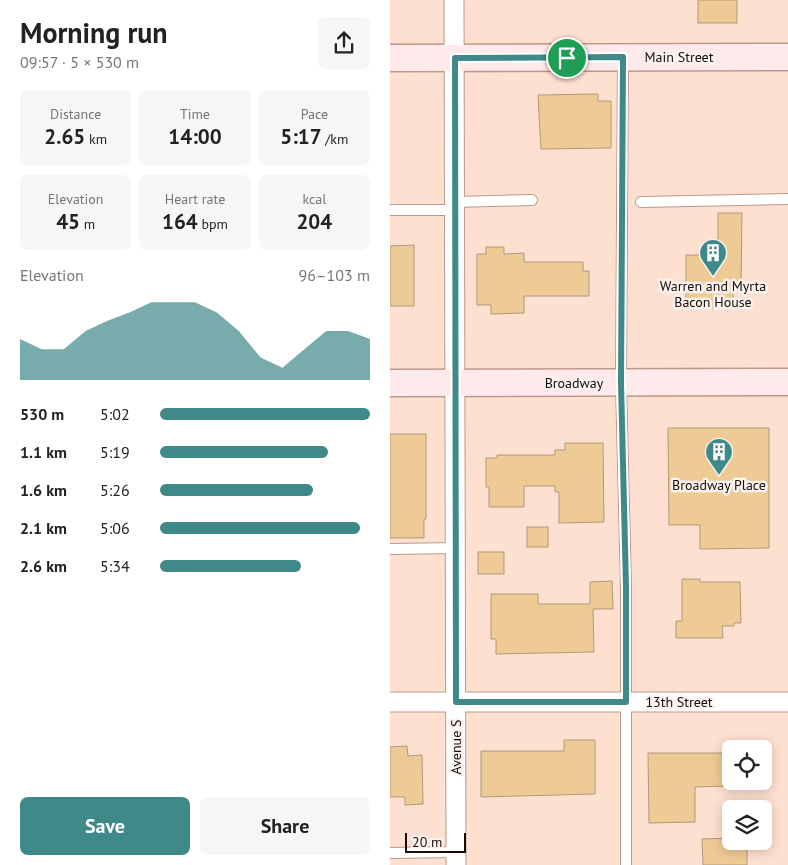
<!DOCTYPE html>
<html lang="en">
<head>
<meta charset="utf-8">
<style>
  :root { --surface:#fff; --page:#f6f6f6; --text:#222; --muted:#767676; --accent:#408989 }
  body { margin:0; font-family:"PT Sans",sans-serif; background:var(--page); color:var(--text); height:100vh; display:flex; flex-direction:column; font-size:19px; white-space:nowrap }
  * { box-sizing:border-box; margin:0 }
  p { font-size:16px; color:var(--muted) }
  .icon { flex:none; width:28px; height:28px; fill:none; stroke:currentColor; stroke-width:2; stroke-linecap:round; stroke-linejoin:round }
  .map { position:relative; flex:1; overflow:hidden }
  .sheet { display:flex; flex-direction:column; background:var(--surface); width:390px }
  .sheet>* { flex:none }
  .buttons { position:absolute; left:332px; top:740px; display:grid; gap:10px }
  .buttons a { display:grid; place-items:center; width:50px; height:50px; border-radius:8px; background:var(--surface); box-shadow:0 2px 12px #0003; font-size:25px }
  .scale { position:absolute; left:15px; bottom:12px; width:61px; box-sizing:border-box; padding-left:5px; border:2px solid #180c07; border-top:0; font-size:14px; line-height:18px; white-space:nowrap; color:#180c07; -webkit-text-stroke:4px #faf2ef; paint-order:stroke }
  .pin { position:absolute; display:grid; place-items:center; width:42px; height:42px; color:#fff; margin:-21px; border:2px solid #fff; border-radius:50%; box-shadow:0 1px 5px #0007 }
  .round { display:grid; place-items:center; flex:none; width:52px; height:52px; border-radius:8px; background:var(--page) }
  .overview { display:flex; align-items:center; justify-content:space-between; height:85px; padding:0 20px }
  h1 { font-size:28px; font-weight:700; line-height:38px }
  .figures { display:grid; grid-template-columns:repeat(3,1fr); gap:8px; height:85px; padding:5px 20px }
  .figures div { display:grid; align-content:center; border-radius:8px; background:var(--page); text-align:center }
  .figures b { font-size:21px; font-weight:700 }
  .figures small { font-size:14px; font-weight:400 }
  .figures p { font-size:14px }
  .chart { height:140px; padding:10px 20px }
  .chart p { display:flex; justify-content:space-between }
  .chart svg { width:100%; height:90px; margin-top:5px; fill:var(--accent); opacity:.7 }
  .button { display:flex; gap:10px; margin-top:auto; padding:10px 20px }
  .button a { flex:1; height:58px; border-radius:8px; background:var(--accent); color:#fff; font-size:20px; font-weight:700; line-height:58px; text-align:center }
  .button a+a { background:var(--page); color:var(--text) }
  ul { padding:0 20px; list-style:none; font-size:16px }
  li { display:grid; grid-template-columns:80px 60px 1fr; align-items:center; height:38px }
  li i { height:12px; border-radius:6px; background:var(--accent) }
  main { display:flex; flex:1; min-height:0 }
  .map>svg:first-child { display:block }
  .building { fill:#eeca95; stroke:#af9a7c }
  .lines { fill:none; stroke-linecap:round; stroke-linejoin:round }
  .lane-casing { stroke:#bc9888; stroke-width:12 }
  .street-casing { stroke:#bc9888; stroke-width:21 }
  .secondary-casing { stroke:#bc9888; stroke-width:29 }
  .lane { stroke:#fff; stroke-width:10 }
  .street { stroke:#fff; stroke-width:19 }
  .secondary { stroke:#feeaeb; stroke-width:26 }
  .route-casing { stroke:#fff; stroke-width:10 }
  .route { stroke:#408989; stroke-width:6 }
  .labels { text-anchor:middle; stroke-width:5; stroke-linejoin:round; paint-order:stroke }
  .street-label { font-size:14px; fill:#180c07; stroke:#faf2ef }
  .poi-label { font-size:14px; fill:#180c07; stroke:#faf2ef }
</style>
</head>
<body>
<main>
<section class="sheet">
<div class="overview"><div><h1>Morning run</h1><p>09:57 · 5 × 530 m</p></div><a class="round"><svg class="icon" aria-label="share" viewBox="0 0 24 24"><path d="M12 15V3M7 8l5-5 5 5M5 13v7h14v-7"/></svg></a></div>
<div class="figures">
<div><p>Distance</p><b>2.65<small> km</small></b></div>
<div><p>Time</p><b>14:00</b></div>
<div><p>Pace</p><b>5:17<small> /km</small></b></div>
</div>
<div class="figures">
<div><p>Elevation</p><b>45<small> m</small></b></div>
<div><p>Heart rate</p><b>164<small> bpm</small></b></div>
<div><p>kcal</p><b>204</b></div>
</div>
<div class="chart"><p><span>Elevation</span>96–103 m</p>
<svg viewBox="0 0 160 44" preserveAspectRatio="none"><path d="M0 44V24L10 29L20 29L30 20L40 15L50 11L60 6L70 6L80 6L90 11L100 20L110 33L120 38L130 29L140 20L150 20L160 24V44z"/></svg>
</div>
<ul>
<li><b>530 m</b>5:02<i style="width:100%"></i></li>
<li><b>1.1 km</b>5:19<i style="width:80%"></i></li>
<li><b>1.6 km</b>5:26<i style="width:73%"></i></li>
<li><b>2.1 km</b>5:06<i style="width:95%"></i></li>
<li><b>2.6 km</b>5:34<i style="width:67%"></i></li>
</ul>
<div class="button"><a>Save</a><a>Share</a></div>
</section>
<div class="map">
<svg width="398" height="865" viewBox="0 0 398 865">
  <rect width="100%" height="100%" fill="#fee0d1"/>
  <!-- building -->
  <g class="building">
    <rect x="308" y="0" width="39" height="23"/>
    <path d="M208,94V101H221V148L151,149L148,95Z"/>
    <path d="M328,213H352L351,290H343V299H337V308H301V300H296V255H328Z"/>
    <path d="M24,245V306H0V246Z"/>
    <path d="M96,247H114V254L134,253V262H193V271H199V296H134V313L101,314V305H87V254H96Z"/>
    <path d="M278,428H379V548L310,549V525H279Z"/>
    <path d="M0,434H36V519H34V538H0Z"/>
    <path d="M175,443H213L214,522L169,523V492H165V486H134V507H99V487H96V458H107V455H165V450H175Z"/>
    <rect x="137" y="527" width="21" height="20"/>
    <rect x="88" y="552" width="26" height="22"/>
    <path d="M292,579H310V582H350L351,623H344V626H332L333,638H286V621H292Z"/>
    <path d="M222,581L223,609H203L204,652L106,654V639H101V594H148V604H200V582Z"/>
    <path d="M174,740H205V794L91,797V751H174Z"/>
    <path d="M17,746L18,756L32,755L33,804L15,805V797H0V747Z"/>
    <path d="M258,753H341V786L305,787V822L259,823Z"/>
    <path d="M341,838V841H357V865H313L312,839Z"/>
  </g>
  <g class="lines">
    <defs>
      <g id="lane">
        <path d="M233,59L231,383L236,587V865"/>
        <path d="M65,202L142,200"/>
        <path d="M251,202L398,199"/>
        <path d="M0,210H65"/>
        <path d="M0,549L66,548"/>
        <path d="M0,853L66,852"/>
      </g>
      <g id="street">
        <path d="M64,0L66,865"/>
        <path d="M0,702H398"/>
      </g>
      <g id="secondary">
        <path d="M0,58L398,57"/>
        <path d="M0,383L398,382"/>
      </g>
    </defs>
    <!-- lane casing -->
    <use href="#lane" class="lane-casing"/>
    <!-- street casing -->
    <use href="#street" class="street-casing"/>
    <!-- secondary casing -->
    <use href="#secondary" class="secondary-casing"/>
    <!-- lane -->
    <use href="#lane" class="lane"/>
    <!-- street -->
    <use href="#street" class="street"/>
    <!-- secondary -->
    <use href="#secondary" class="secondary"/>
  </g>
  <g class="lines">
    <defs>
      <path id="route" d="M233,57L231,383L236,587V702H66L65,58Z"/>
    </defs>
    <!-- route casing -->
    <use href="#route" class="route-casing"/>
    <!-- route -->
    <use href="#route" class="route"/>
  </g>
  <!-- icons -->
  <defs>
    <symbol id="building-pin" viewBox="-11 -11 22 30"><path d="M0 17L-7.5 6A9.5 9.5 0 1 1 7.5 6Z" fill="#408989" stroke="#faf2ef"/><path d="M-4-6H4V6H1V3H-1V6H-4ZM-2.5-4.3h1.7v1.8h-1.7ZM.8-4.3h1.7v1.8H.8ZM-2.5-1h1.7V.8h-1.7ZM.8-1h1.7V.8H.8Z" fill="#fff"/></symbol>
  </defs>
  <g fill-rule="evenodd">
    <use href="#building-pin" x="307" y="237" width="32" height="43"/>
    <use href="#building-pin" x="313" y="436" width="32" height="43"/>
  </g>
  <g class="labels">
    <!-- street labels -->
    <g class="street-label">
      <text x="289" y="62">Main Street</text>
      <text x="184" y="388">Broadway</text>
      <text x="289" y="707">13th Street</text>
      <text transform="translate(66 747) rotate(-90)" y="5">Avenue S</text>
    </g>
    <!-- poi labels -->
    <g class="poi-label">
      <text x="323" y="291">Warren and Myrta<tspan x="323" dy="16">Bacon House</tspan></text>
      <text x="329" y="490">Broadway Place</text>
    </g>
  </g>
</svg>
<div class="buttons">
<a><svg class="icon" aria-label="locate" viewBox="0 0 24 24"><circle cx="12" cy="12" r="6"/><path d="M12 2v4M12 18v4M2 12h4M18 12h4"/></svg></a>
<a><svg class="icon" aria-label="layers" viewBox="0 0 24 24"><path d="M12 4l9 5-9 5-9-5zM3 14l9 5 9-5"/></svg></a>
</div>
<div class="scale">20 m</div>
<div class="pin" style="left:177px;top:58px;background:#1e9e55"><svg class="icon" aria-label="arrive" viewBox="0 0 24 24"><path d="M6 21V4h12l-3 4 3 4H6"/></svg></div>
</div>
</main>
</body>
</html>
